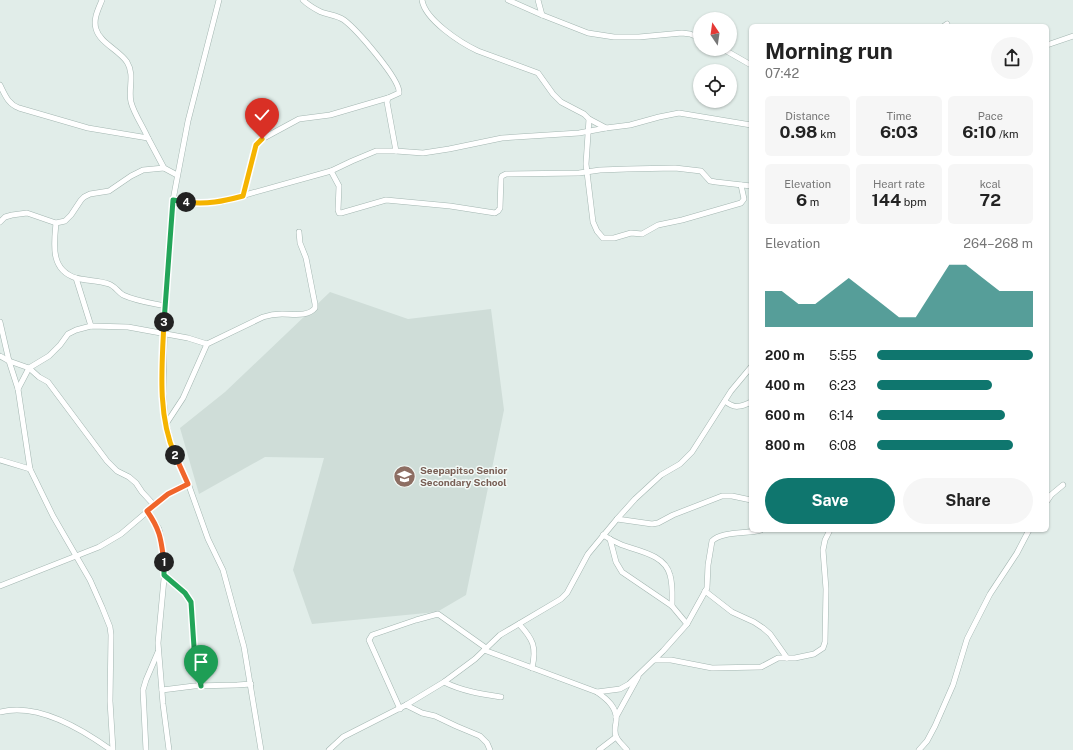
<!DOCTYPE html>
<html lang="en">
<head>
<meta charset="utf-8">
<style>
  :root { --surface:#fff; --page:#f6f6f6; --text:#222; --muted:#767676; --accent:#0f766e }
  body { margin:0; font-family:"Public Sans",sans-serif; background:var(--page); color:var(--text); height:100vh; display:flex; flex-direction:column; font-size:15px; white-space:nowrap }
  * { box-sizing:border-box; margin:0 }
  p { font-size:13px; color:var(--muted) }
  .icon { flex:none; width:22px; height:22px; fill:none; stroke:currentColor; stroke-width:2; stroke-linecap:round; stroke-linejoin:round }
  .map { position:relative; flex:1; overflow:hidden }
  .sheet { position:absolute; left:749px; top:24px; width:300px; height:508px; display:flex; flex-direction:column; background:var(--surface); border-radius:6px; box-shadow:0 1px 3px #0004 }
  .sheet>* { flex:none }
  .needle { width:26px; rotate:347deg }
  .buttons { position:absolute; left:693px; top:12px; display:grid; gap:8px }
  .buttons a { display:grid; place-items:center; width:44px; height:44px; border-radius:50%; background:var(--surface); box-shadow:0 1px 3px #0004; font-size:20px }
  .pin { position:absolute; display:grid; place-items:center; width:34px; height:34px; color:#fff; margin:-41px -17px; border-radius:50% 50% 50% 0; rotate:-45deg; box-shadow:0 0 4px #0007 }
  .pin .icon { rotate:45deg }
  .km { position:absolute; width:20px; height:20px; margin:-10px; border-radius:50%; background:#222; color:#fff; font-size:11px; line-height:20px; text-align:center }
  .round { display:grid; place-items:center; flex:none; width:42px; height:42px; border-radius:21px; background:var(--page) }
  .headline { display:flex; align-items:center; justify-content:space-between; height:68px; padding:0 16px }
  h1 { font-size:22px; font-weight:700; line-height:30px }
  .stats { display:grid; grid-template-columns:repeat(3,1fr); gap:6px; height:68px; padding:4px 16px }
  .stats div { display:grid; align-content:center; border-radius:6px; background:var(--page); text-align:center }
  .stats b { font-size:17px; font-weight:700 }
  .stats small { font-size:11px; font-weight:400 }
  .stats p { font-size:11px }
  .chart { height:112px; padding:8px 16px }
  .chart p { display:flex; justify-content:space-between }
  .chart svg { width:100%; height:72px; margin-top:4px; fill:var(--accent); opacity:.7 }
  .action { display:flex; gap:8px; margin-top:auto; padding:8px 16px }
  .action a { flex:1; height:46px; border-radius:24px; background:var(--accent); color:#fff; font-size:16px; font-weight:700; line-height:46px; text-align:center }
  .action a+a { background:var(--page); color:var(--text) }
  ul { padding:0 16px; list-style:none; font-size:13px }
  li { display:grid; grid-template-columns:64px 48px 1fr; align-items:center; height:30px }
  li i { height:10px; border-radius:5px; background:var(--accent) }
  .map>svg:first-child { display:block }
  .built { fill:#cfddd8 }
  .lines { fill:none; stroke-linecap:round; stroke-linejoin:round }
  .minor-casing { stroke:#a3b6b1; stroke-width:6 }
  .minor { stroke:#fff; stroke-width:5 }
  .split-1-casing { stroke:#fff; stroke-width:8 }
  .split-2-casing { stroke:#fff; stroke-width:8 }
  .split-3-casing { stroke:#fff; stroke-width:8 }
  .split-4-casing { stroke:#fff; stroke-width:8 }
  .split-5-casing { stroke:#fff; stroke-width:8 }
  .split-1 { stroke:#22a559; stroke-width:5 }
  .split-2 { stroke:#f0652b; stroke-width:5 }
  .split-3 { stroke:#f5b400; stroke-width:5 }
  .split-4 { stroke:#22a559; stroke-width:5 }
  .split-5 { stroke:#f5b400; stroke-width:5 }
  .labels { text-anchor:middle; stroke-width:3; stroke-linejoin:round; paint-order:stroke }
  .education-label { font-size:10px; font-weight:bold; fill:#785e54; stroke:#f2f9f6; text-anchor:start }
</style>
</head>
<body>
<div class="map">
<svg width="1073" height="750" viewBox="0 0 1073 750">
  <rect width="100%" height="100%" fill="#e1ede9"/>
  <!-- built -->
  <path class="built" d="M330,292L408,319L491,309L504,410L466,595L437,612L312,624L293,570L324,458L265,457L199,494L180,428L225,392Z"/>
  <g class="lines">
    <defs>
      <g id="minor">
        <path d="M102,0C98,10 93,19 96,29C100,43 119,50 127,62C135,75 128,89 131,102C134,114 143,126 148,138"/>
        <path d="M219,0L188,121L173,200L165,306L163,394L166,424L173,450L188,483L208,539L223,570L244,647L261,750"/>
        <path d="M303,0C308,5 315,9 321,12C329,15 337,15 344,20C356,29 401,80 399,93L388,98L387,102L396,151"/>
        <path d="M422,0C425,20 461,43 478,51L538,73L553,94L561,102L584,114L589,119L606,128L630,125L659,117L679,113L751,125"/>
        <path d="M508,0L542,15L588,33L614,37H639L682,33L690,34L700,38"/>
        <path d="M538,0L542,15"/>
        <path d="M944,26L947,24"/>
        <path d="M1047,45L1073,36"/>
        <path d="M723,49L751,65"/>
        <path d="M0,85C5,95 8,104 19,108L88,128L148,138L164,168L177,175"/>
        <path d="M589,119L586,164L590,197L593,222L597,231L603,238H614L631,233L642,234L658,225L682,220L741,203L744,199L741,185"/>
        <path d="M331,171L339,186L338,210L339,213H341L386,200L450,206L495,213L498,211L500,208L501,178L502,176L506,174L579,173L600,170L627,169L675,168L701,171L710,181L716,182L751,186"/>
        <path d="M243,196L256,145L262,139L299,119L330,115L388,98"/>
        <path d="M173,200L199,203L220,202L331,171L352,161L376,151H396L423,153L449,149L502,138L579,133L606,128"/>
        <path d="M0,222L5,217L12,215L27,213L56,223L65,221L71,215L81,200L84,197L90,194L109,191L131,176L143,170L164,168"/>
        <path d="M56,223C54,244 50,270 76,278C87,281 98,280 109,284C115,286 118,292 123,295C136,301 151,303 165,306"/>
        <path d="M76,278L91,326"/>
        <path d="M0,322L9,361L18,389L30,469L53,516L90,580L102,607L110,627L111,635L110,701L113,750"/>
        <path d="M207,344L263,317C269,315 275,314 282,314C293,314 308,317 315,308V304L306,258L300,243L299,232"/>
        <path d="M0,356L9,361L29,368L39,377L48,382L107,461L117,471L129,477L136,483L142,492L154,505"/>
        <path d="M18,389L29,368L49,356L60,345L68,334L76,330L91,326L128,327L188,338L207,344L183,398L166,424"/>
        <path d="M725,401C734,409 741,407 751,402"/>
        <path d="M0,460L30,469"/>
        <path d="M1047,501L1051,495L1063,485"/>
        <path d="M147,511L159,529L161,538L164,565V579L158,643L163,704L169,750"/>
        <path d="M617,519L652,524L658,523L673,515L722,496H732L751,500"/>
        <path d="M603,535C609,539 615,542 622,545C639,551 665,555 670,575C673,585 672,596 672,606"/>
        <path d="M610,539L616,562L622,572L672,606L687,624"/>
        <path d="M164,575L185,593L191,602L194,647L201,686"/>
        <path d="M0,586L99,547L121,534L168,494L188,483"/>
        <path d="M705,591L732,612L754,622L763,628L770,634L787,658"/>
        <path d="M519,624C533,639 537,647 532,668"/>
        <path d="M484,650L597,692C607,699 618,708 616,722C615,727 614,734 617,738C619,742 624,746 627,750"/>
        <path d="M654,660H671L712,668L761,667L778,658H795L814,654L823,648L825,642L826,589L823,550L825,540L830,530"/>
        <path d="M444,682C462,691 481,694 501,697"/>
        <path d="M162,690L194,686L237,685L251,684"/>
        <path d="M597,692L620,689L629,684L663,651L687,624L707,588L708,565L712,541C722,531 747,534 761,530"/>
        <path d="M406,705L422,713L435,716L456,726L480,736L487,743L490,750"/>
        <path d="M400,709L369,640L372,635L416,620L438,614L486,648"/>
        <path d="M0,712C38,702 82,729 111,750"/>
        <path d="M616,717L638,677"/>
        <path d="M146,750L143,690L146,680L158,652"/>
        <path d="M329,750L343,737L406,705L444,682L475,659L500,635L561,599L567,593L588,554L617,519L635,499L661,475L680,464L692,452L731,391L751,367"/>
        <path d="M599,750L616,737"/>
        <path d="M919,750L927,741L935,726L953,685L967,639L990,594L1017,553L1029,530"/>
      </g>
    </defs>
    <!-- minor casing -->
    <use href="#minor" class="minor-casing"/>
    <!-- minor -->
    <use href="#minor" class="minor"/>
  </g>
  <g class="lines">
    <defs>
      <path id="split-1" d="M164,562V575L185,593L191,602L194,647L201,686"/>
      <path id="split-2" d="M164,562C161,540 161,531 147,511L168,494L188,484L175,455"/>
      <path id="split-3" d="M164,322C162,365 157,415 175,455"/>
      <path id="split-4" d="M164,322L173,200L186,202"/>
      <path id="split-5" d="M186,202C206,205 224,201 243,196L256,145L262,139"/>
    </defs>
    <!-- split-1 casing -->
    <use href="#split-1" class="split-1-casing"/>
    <!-- split-2 casing -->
    <use href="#split-2" class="split-2-casing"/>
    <!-- split-3 casing -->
    <use href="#split-3" class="split-3-casing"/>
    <!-- split-4 casing -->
    <use href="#split-4" class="split-4-casing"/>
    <!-- split-5 casing -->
    <use href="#split-5" class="split-5-casing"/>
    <!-- split-1 -->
    <use href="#split-1" class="split-1"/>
    <!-- split-2 -->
    <use href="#split-2" class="split-2"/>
    <!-- split-3 -->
    <use href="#split-3" class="split-3"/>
    <!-- split-4 -->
    <use href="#split-4" class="split-4"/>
    <!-- split-5 -->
    <use href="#split-5" class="split-5"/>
  </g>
  <!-- icons -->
  <defs>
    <symbol id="school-disc" viewBox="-11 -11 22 22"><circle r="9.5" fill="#8d6e63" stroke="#f2f9f6"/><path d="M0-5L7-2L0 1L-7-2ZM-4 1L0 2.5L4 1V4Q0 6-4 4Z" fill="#fff"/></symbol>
  </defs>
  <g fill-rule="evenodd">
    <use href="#school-disc" x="392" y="464" width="25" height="25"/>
  </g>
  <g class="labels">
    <!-- education labels -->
    <g class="education-label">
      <text x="420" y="474">Seepapitso Senior<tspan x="420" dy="12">Secondary School</tspan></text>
    </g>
  </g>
</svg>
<div class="buttons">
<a><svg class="needle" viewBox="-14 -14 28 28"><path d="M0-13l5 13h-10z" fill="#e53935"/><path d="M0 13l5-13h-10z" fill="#767676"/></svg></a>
<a><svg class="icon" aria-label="locate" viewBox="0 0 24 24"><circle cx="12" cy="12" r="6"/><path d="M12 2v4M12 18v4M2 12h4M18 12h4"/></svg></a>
</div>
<div class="pin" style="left:201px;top:686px;background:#1e9e55"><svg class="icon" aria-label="arrive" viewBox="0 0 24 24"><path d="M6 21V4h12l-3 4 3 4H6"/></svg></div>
<div class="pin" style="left:262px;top:139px;background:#d93025"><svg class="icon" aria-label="check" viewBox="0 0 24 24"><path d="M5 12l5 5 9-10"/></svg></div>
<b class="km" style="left:164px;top:562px">1</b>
<b class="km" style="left:175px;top:455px">2</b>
<b class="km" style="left:164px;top:322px">3</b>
<b class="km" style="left:186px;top:202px">4</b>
<section class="sheet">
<div class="headline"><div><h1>Morning run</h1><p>07:42</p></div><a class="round"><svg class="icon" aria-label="share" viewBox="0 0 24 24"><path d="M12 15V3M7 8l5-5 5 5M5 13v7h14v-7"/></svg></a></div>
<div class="stats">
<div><p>Distance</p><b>0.98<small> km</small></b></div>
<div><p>Time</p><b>6:03</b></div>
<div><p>Pace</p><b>6:10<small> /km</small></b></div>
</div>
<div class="stats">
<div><p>Elevation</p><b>6<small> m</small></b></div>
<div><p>Heart rate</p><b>144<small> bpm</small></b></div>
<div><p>kcal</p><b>72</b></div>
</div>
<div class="chart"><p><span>Elevation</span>264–268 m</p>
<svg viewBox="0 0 160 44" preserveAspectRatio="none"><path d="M0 44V22L10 22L20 30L30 30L40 22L50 14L60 22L70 30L80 38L90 38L100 22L110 6L120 6L130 14L140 22L150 22L160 22V44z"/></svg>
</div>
<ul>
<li><b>200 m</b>5:55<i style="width:100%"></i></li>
<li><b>400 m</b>6:23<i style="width:74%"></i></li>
<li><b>600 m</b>6:14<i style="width:82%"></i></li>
<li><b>800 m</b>6:08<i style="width:87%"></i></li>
</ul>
<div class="action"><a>Save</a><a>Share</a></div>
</section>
</div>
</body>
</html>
